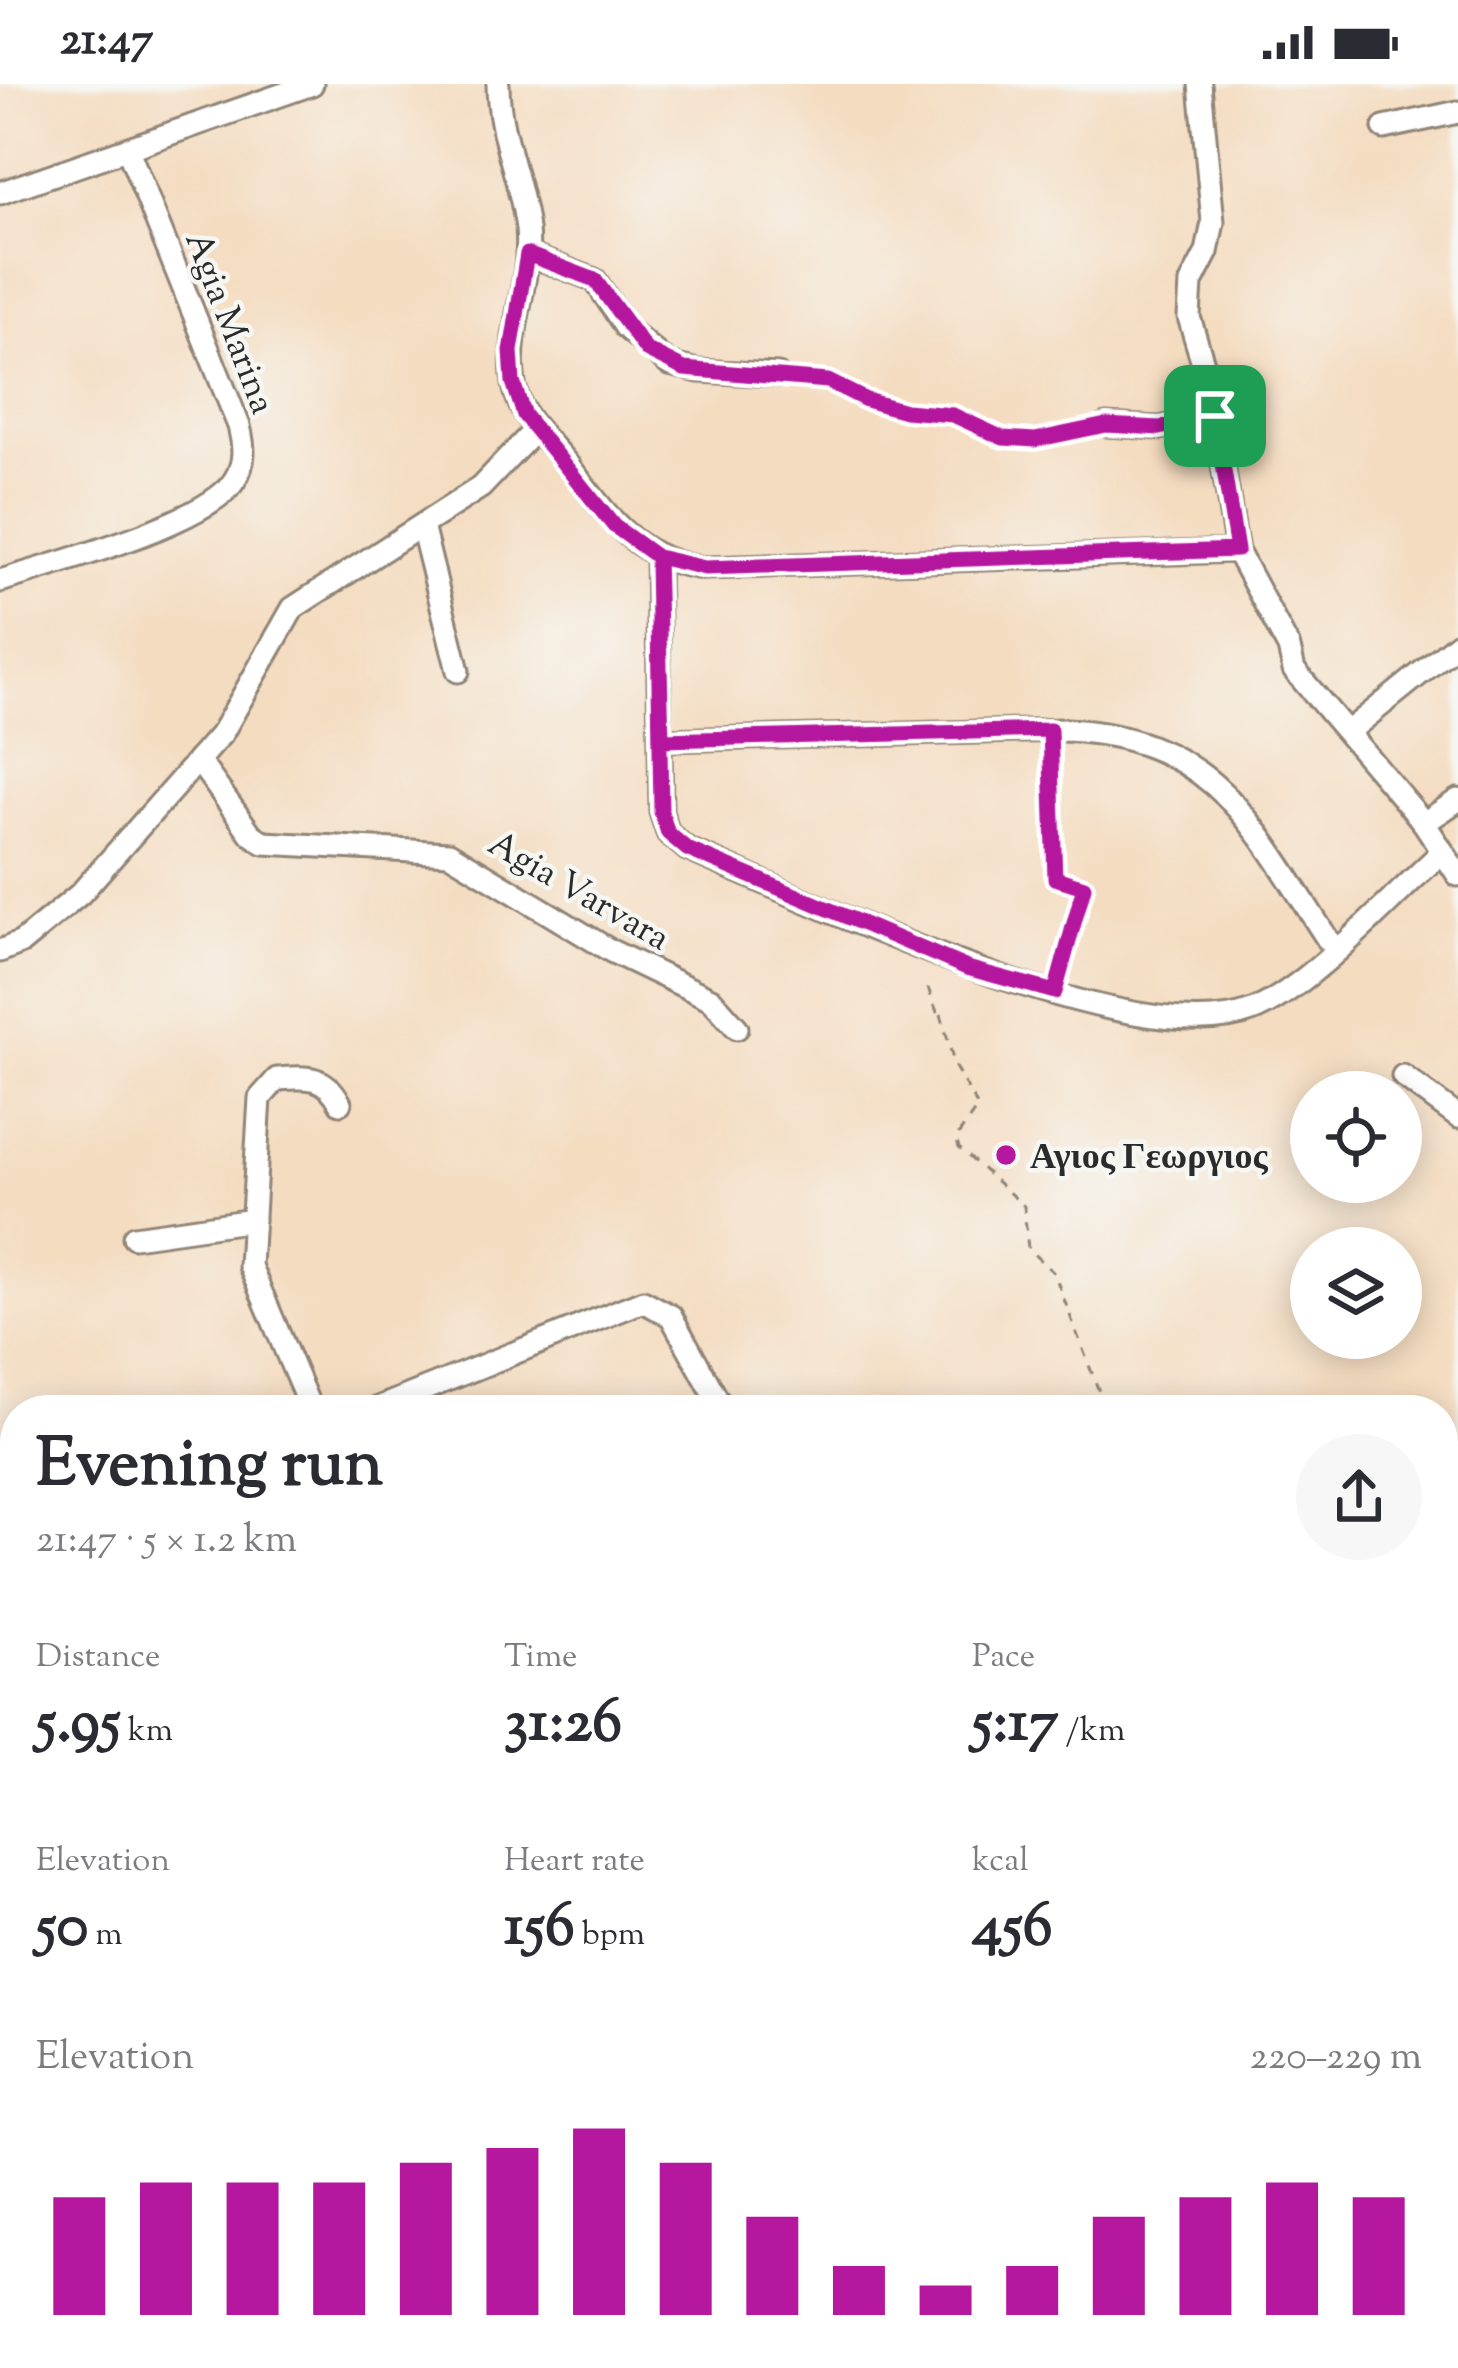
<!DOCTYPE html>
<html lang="en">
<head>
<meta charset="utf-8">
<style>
  :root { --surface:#fff; --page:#f7f7f7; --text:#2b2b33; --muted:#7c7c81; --accent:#b5179e }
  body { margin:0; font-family:"Sorts Mill Goudy",serif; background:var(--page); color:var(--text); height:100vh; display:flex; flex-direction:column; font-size:45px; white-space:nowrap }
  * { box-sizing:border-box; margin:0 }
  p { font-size:39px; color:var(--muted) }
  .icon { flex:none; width:66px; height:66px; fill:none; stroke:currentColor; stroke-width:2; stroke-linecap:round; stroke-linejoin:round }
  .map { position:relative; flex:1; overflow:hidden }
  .sheet { position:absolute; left:0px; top:1311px; width:1458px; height:975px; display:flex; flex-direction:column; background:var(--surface); border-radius:48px 48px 0 0; box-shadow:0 6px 30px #0003 }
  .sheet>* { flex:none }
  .fabs { position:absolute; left:1290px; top:987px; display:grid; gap:24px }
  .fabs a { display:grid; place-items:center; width:132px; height:132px; border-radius:50%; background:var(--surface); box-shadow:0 6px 30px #0003; font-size:60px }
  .pin { position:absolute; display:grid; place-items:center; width:102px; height:102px; color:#fff; margin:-51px; border-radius:24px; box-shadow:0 6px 18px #0006 }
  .round { display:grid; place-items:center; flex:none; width:126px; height:126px; border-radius:63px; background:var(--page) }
  .headline { display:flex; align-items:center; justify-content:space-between; height:204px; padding:0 36px }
  h1 { font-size:66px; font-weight:700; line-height:90px }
  .metrics { display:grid; grid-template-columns:repeat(3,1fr); gap:18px; height:204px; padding:12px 36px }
  .metrics div { display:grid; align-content:center }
  .metrics b { font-size:60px; font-weight:700 }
  .metrics small { font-size:33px; font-weight:400 }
  .metrics p { font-size:33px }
  .chart { height:336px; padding:24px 36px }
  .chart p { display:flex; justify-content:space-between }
  .chart svg { width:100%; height:216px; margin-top:12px; stroke:var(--accent); stroke-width:6 }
  .status { display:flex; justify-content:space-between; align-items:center; height:84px; padding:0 60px; background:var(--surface); direction:ltr }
  .status svg { height:33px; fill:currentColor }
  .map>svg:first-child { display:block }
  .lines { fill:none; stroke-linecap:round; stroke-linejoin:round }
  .stream { stroke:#4bafca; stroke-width:6 }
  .minor-casing { stroke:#908476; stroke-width:27 }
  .path { stroke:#908476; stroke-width:3; stroke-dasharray:9 9; stroke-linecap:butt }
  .minor { stroke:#fff; stroke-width:21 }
  .route-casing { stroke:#fff; stroke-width:24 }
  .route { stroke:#b5179e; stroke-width:15 }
  .poi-dot { fill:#b5179e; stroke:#f6f6f2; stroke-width:4.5 }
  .labels { text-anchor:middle; stroke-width:9; stroke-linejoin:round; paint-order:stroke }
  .street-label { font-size:36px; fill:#2b2b2b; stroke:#f6f6f2 }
  .poi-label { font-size:36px; font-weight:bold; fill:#2b2b2b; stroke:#f6f6f2; text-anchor:start }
</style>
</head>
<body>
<div class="status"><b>21:47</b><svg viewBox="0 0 49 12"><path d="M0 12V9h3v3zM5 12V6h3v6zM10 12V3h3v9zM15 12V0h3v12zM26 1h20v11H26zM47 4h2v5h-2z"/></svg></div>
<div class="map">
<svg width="1458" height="2284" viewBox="0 0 1458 2284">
  <rect width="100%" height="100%" fill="#f6f6f2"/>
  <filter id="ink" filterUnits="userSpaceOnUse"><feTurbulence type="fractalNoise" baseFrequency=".00833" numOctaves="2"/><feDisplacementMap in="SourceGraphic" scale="24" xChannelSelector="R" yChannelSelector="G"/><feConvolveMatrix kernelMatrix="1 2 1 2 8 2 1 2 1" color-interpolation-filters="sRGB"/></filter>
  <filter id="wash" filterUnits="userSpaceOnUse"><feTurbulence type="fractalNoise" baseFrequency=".004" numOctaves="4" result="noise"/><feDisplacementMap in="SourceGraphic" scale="48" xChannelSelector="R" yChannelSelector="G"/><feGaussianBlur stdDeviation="2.7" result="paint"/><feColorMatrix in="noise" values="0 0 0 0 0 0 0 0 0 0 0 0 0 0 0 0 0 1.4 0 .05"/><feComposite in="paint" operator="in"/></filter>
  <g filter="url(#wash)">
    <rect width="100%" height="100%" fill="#f4dcc0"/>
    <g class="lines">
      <!-- stream -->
      <g class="stream">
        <path d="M1443,1935L1458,1927"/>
        <path d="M612,2284L633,2271"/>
      </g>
    </g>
  </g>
  <g filter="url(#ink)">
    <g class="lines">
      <defs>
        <g id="minor">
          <path d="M498,0C498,50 521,95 527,145C532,194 508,242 513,292C516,331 541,348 564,376C605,427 633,477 705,484L1237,467"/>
          <path d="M1200,0L1213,138L1207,168L1191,199L1189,233L1210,302L1237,467L1289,564L1294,586L1424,739L1458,791"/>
          <path d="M1384,44L1458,28"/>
          <path d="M0,109L312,0"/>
          <path d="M527,170L595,196L626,244L669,280L698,287L778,291"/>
          <path d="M1106,341L1160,344L1215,332"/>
          <path d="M422,442L458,587"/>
          <path d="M657,473L661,728L668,749L687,765C808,816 1131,973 1252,927C1308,905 1393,812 1441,769"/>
          <path d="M0,497C51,481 207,439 234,397C246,379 244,362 239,342L128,66"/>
          <path d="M1349,647L1458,559"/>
          <path d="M662,656L1066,646C1221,654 1258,751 1334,865"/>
          <path d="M198,676L251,750L264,759L449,769L611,867L711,915L737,944"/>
          <path d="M1424,739L1458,716"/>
          <path d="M0,867L22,858L80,810L222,649L293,524L481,403L534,347"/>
          <path d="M1403,992L1458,1033"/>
          <path d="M134,1153L253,1136"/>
          <path d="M311,1326L250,1182L260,1014L277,995C306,993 325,990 340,1019"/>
          <path d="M373,1326L643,1217L671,1232L723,1326"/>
          <path d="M1443,1437L1458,1432"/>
          <path d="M0,1465L15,1459"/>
          <path d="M0,1755L15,1748"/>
          <path d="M0,2091L15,2085"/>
        </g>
      </defs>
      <!-- minor casing -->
      <use href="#minor" class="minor-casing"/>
      <!-- path -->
      <g class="path">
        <path d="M797,292L828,297L865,316L905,327L953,330L1003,354L1035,356L1086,345"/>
        <path d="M1050,665L1055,794L1084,803L1060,889"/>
        <path d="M928,904L940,936"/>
        <path d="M941,930L955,983L978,1023L956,1054L959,1064L1024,1122L1028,1165L1054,1189L1106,1326"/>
      </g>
      <!-- minor -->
      <use href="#minor" class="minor"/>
    </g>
  </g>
  <g class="lines" filter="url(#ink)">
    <defs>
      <path id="route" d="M1215,332L1160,344L1106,341L1035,356L1003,354L953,331L905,327L866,316L828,297L684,285L646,266L595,196L527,170L511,267L513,298L524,331L614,442L657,473L661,728L668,749L687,765L967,884L1055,908L1084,803L1055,794L1050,646L662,656L657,473L705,484L1237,466L1215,332"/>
    </defs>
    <!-- route casing -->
    <use href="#route" class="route-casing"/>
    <!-- route -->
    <use href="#route" class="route"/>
  </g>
  <!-- markers -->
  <circle class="poi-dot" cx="1006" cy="1071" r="12"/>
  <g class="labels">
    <!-- street labels -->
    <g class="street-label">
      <text transform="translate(232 238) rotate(69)" y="13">Agia Marina</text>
      <text transform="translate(580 805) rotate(30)" y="13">Agia Varvara</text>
    </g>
    <!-- poi labels -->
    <g class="poi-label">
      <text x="1030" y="1084">Αγιος Γεωργιος</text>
    </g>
  </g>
</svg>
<div class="fabs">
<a><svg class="icon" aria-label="locate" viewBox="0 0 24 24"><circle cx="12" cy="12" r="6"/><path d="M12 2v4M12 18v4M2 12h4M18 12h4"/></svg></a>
<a><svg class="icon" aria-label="layers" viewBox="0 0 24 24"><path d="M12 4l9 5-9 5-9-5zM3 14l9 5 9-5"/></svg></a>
</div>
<div class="pin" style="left:1215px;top:332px;background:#1e9e55"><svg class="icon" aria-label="arrive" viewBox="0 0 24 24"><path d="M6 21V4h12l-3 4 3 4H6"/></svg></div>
<section class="sheet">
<div class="headline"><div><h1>Evening run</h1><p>21:47 · 5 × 1.2 km</p></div><a class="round"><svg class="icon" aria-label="share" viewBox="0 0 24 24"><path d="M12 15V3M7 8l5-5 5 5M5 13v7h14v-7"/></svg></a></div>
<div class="metrics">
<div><p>Distance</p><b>5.95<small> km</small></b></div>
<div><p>Time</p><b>31:26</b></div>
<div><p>Pace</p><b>5:17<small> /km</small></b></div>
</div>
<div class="metrics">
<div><p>Elevation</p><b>50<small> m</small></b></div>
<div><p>Heart rate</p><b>156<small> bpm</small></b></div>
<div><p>kcal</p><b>456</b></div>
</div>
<div class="chart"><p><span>Elevation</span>220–229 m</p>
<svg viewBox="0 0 160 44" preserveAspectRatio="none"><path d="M5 44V20M15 44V17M25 44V17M35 44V17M45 44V13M55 44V10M65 44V6M75 44V13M85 44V24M95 44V34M105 44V38M115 44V34M125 44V24M135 44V20M145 44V17M155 44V20"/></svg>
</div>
</section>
</div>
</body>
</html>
